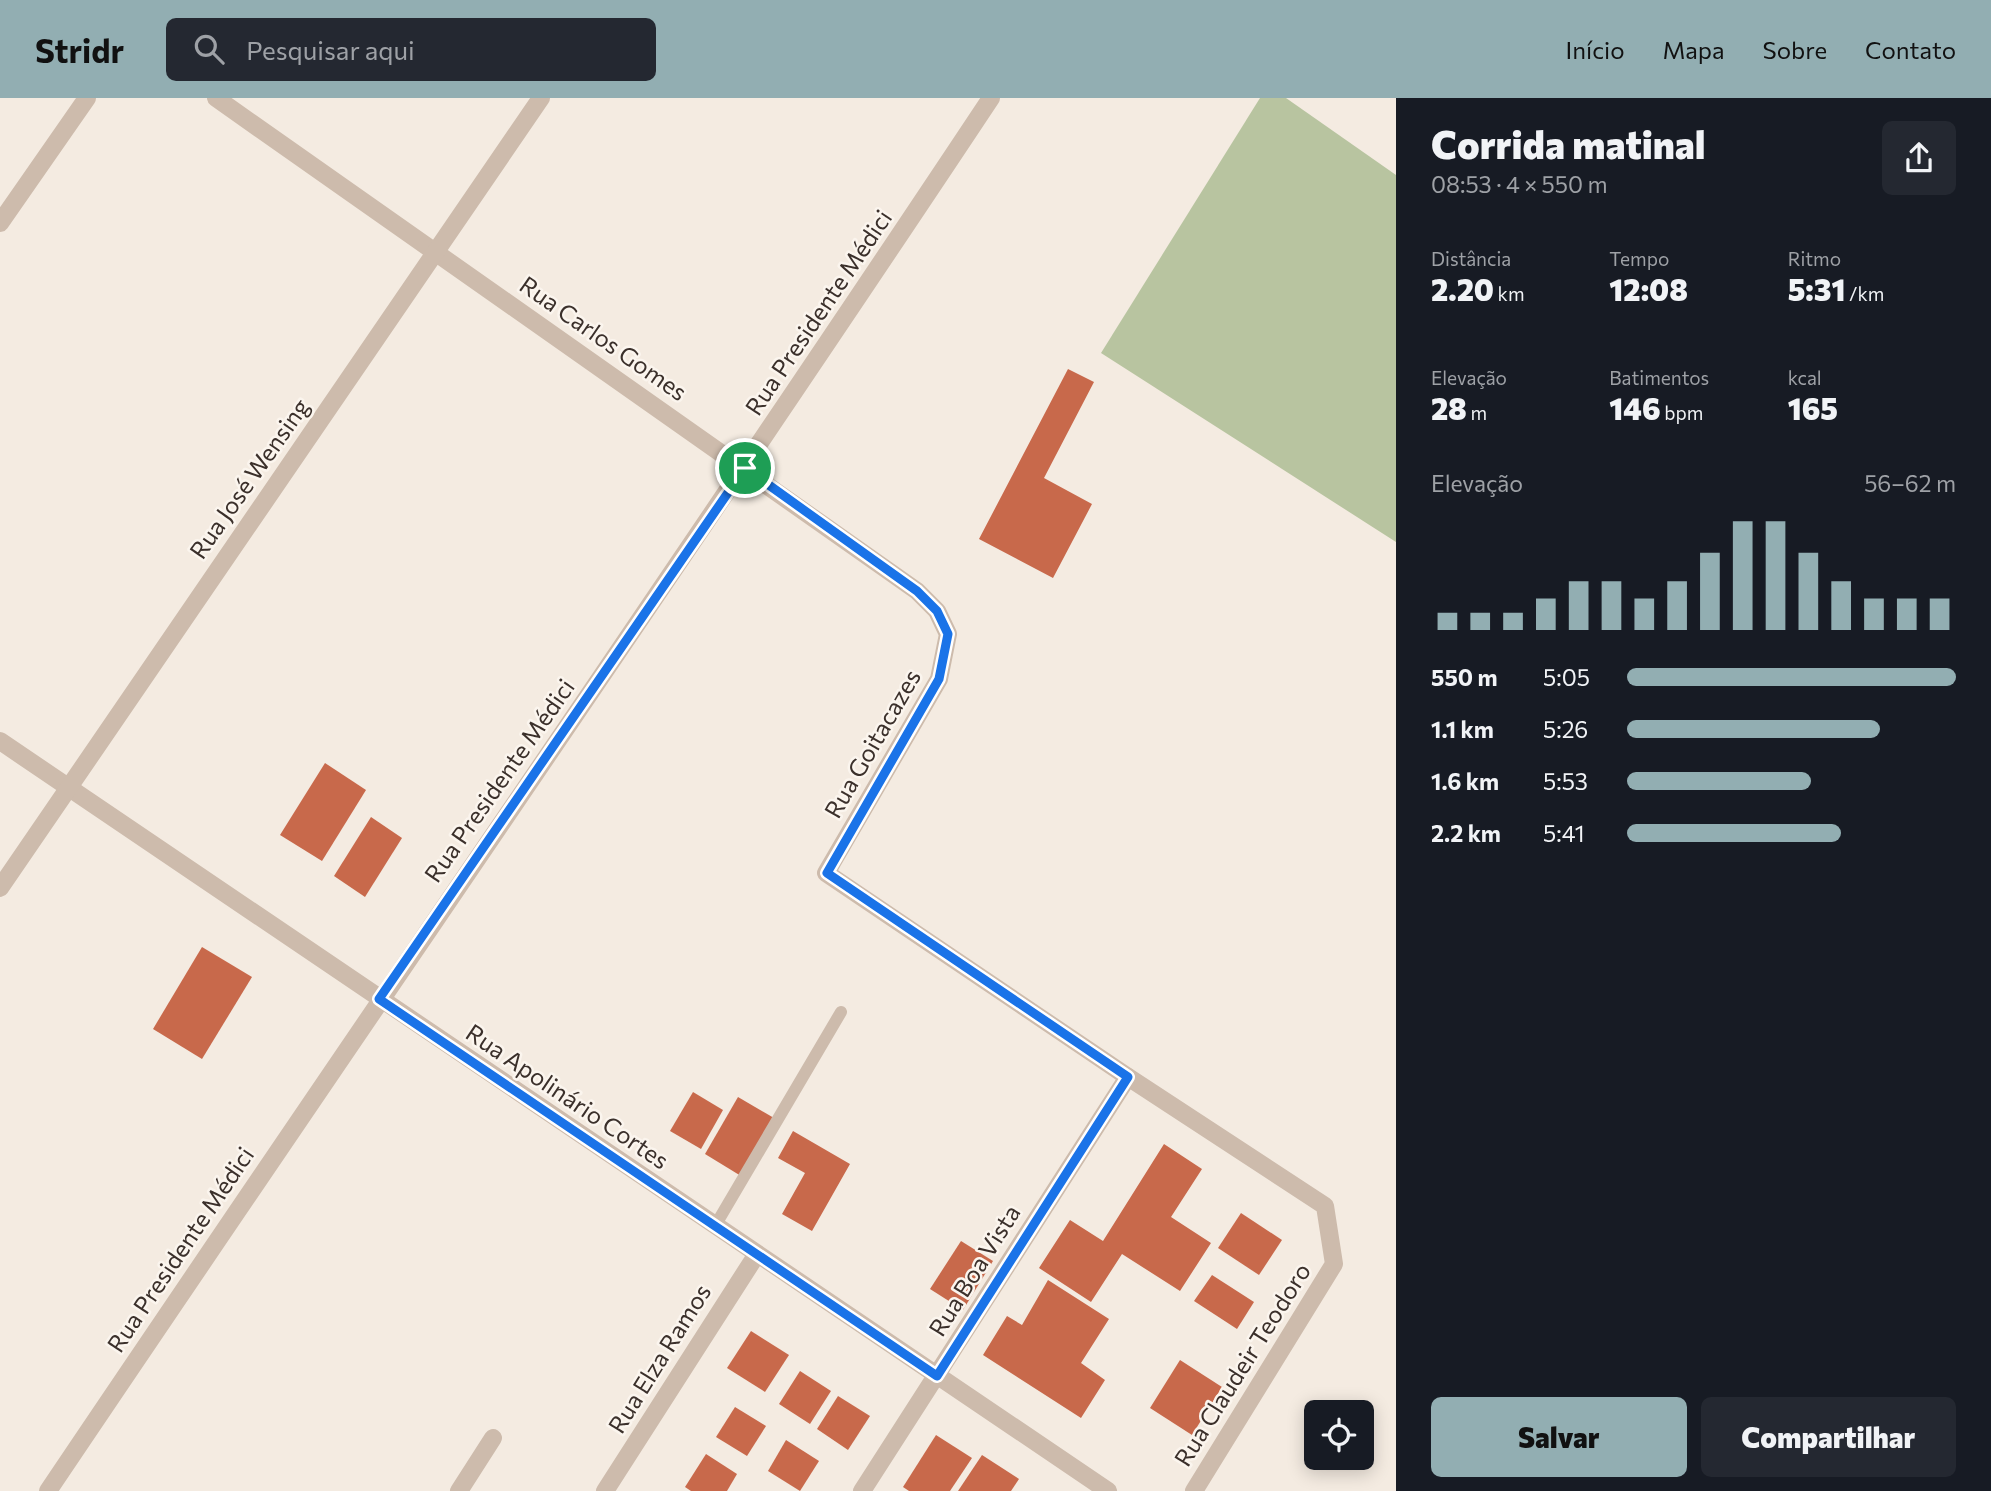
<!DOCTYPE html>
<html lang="pt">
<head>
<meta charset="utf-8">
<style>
  :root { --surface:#171b24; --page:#242831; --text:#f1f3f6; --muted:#9ea1a6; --accent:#92aeb2 }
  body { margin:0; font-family:Commissioner,sans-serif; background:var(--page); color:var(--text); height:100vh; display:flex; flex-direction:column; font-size:26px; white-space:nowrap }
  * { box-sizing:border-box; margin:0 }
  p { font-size:23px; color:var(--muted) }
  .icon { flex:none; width:38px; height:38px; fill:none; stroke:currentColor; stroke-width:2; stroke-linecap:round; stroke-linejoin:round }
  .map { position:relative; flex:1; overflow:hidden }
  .drawer { display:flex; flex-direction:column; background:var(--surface); width:595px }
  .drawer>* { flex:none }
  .buttons { position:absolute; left:1304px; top:1302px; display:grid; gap:14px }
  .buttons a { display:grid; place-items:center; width:70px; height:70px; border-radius:10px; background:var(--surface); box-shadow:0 4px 18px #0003; font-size:35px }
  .pin { position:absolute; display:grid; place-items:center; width:60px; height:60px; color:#fff; margin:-30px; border:4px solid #fff; border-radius:50%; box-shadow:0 2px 7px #0007 }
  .round { display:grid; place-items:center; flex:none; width:74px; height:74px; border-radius:10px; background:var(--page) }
  .headline { display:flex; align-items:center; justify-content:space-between; height:119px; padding:0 35px }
  h1 { font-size:38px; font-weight:800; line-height:52px }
  .metrics { display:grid; grid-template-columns:repeat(3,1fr); gap:10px; height:119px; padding:7px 35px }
  .metrics div { display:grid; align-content:center }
  .metrics b { font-size:30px; font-weight:800 }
  .metrics small { font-size:19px; font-weight:400 }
  .metrics p { font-size:19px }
  .chart { height:196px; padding:14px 35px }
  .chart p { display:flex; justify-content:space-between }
  .chart svg { width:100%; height:126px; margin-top:7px; stroke:var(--accent); stroke-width:6 }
  .primary-button { display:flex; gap:14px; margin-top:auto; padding:14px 35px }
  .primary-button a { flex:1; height:80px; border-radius:10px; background:var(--accent); color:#111; font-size:28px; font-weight:800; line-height:80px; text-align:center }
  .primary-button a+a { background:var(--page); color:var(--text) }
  ul { padding:0 35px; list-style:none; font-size:23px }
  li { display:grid; grid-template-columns:112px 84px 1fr; align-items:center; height:52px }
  li i { height:18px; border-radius:9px; background:var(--accent) }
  header { display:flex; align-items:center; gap:42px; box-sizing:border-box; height:98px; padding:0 35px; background:var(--accent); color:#111 }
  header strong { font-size:33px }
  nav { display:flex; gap:38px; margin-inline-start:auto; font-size:24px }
  .search { width:490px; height:63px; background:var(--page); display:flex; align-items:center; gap:18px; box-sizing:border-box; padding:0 24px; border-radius:10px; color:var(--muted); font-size:26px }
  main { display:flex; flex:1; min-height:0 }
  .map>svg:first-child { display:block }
  .green { fill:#b8c4a0 }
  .building { fill:#c8694b }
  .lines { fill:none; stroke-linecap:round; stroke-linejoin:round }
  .service { stroke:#cdbbac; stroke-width:12 }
  .minor { stroke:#cdbbac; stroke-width:18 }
  .route-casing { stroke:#fff; stroke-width:14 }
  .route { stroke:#1a73e8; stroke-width:9 }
  .labels { text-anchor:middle; stroke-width:5; stroke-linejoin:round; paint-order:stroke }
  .street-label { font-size:24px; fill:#3b302b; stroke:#fbf5ee }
</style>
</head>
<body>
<header>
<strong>Stridr</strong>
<div class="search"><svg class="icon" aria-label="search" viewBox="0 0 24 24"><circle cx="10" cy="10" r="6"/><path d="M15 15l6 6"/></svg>Pesquisar aqui</div>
<nav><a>Início</a><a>Mapa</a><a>Sobre</a><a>Contato</a></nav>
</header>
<main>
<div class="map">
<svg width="1396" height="1393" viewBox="0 0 1396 1393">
  <rect width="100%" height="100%" fill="#f4ebe1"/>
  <!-- green -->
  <path class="green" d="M1260,0H1286L1396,77V444L1101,255Z"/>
  <!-- building -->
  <g class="building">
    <path d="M1068,271L1094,284L1044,380L1092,406L1053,480L979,441Z"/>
    <path d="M325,665L366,692L322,763L280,737Z"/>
    <path d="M371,719L402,740L365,799L334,778Z"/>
    <path d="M202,849L252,879L202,961L153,931Z"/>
    <path d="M693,994L723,1012L701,1051L670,1033Z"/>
    <path d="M738,999L774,1020L741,1078L705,1056Z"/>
    <path d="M793,1033L850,1066L812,1133L782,1116L805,1075L778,1060Z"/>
    <path d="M1164,1046L1202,1071L1171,1119L1211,1145L1180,1193L1122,1156L1091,1204L1039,1170L1070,1122L1103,1143Z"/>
    <path d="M1241,1115L1282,1142L1259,1177L1218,1150Z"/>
    <path d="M961,1143L993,1163L963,1212L930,1191Z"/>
    <path d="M1212,1177L1254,1204L1237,1231L1194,1203Z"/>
    <path d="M1048,1182L1109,1221L1081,1265L1105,1282L1081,1320L983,1257L1007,1218L1022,1227Z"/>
    <path d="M751,1233L789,1257L765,1294L727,1270Z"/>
    <path d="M1180,1262L1222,1289L1192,1337L1150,1310Z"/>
    <path d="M800,1273L831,1293L810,1326L779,1306Z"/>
    <path d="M838,1298L870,1318L848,1352L817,1331Z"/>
    <path d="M735,1309L766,1328L747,1358L716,1339Z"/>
    <path d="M936,1337L972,1360L950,1393H909L903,1389Z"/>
    <path d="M786,1342L819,1363L800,1393L768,1373Z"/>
    <path d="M706,1356L737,1376L727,1393H691L685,1389Z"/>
    <path d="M982,1357L1019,1381L1011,1393H958Z"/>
  </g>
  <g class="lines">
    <!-- service -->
    <path class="service" d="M715,1128L841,914"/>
    <!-- minor -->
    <g class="minor">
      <path d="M216,0L917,493L937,513L948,536L939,581L826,775L1128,979L1325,1108L1334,1166L1194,1393"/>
      <path d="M0,125L87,0"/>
      <path d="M0,643L1108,1393"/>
      <path d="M0,790L541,0"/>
      <path d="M48,1393C361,928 681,467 991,0"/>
      <path d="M459,1393L493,1340"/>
      <path d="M605,1393L757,1156"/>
      <path d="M862,1393L1128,979"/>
    </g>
  </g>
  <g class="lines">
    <defs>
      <path id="route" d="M745,370L917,493L937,513L948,536L939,581L827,775L1128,979L937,1278L379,901Z"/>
    </defs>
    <!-- route casing -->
    <use href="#route" class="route-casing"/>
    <!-- route -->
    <use href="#route" class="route"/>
  </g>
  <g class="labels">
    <!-- street labels -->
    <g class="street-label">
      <text transform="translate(819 215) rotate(-56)" y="8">Rua Presidente Médici</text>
      <text transform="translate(603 241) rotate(35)" y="8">Rua Carlos Gomes</text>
      <text transform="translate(250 381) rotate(-55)" y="8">Rua José Wensing</text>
      <text transform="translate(873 646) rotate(-60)" y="8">Rua Goitacazes</text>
      <text transform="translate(500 683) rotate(-55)" y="8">Rua Presidente Médici</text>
      <text transform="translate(567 999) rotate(34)" y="8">Rua Apolinário Cortes</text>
      <text transform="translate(181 1152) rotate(-56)" y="8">Rua Presidente Médici</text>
      <text transform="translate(975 1173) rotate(-58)" y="8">Rua Boa Vista</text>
      <text transform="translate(660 1261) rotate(-58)" y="8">Rua Elza Ramos</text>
      <text transform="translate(1243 1267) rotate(-58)" y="8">Rua Claudeir Teodoro</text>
    </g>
  </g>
</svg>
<div class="buttons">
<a><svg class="icon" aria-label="locate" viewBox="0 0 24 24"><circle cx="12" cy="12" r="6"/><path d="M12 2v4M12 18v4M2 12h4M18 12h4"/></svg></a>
</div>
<div class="pin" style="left:745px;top:370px;background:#1e9e55"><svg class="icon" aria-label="arrive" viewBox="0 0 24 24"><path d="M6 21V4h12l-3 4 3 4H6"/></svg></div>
</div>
<section class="drawer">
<div class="headline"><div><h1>Corrida matinal</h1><p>08:53 · 4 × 550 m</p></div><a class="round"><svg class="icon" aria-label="share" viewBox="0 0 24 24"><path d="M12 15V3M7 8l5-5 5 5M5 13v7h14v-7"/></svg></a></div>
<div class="metrics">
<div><p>Distância</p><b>2.20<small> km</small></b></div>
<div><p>Tempo</p><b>12:08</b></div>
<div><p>Ritmo</p><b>5:31<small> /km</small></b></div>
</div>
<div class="metrics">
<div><p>Elevação</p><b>28<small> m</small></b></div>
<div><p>Batimentos</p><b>146<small> bpm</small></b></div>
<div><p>kcal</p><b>165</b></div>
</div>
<div class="chart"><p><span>Elevação</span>56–62 m</p>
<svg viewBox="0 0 160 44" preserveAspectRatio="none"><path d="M5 44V38M15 44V38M25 44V38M35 44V33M45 44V27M55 44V27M65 44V33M75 44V27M85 44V17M95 44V6M105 44V6M115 44V17M125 44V27M135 44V33M145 44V33M155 44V33"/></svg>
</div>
<ul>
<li><b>550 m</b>5:05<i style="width:100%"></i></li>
<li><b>1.1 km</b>5:26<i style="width:77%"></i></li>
<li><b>1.6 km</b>5:53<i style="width:56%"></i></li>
<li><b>2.2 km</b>5:41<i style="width:65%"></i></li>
</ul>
<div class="primary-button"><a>Salvar</a><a>Compartilhar</a></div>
</section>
</main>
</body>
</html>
